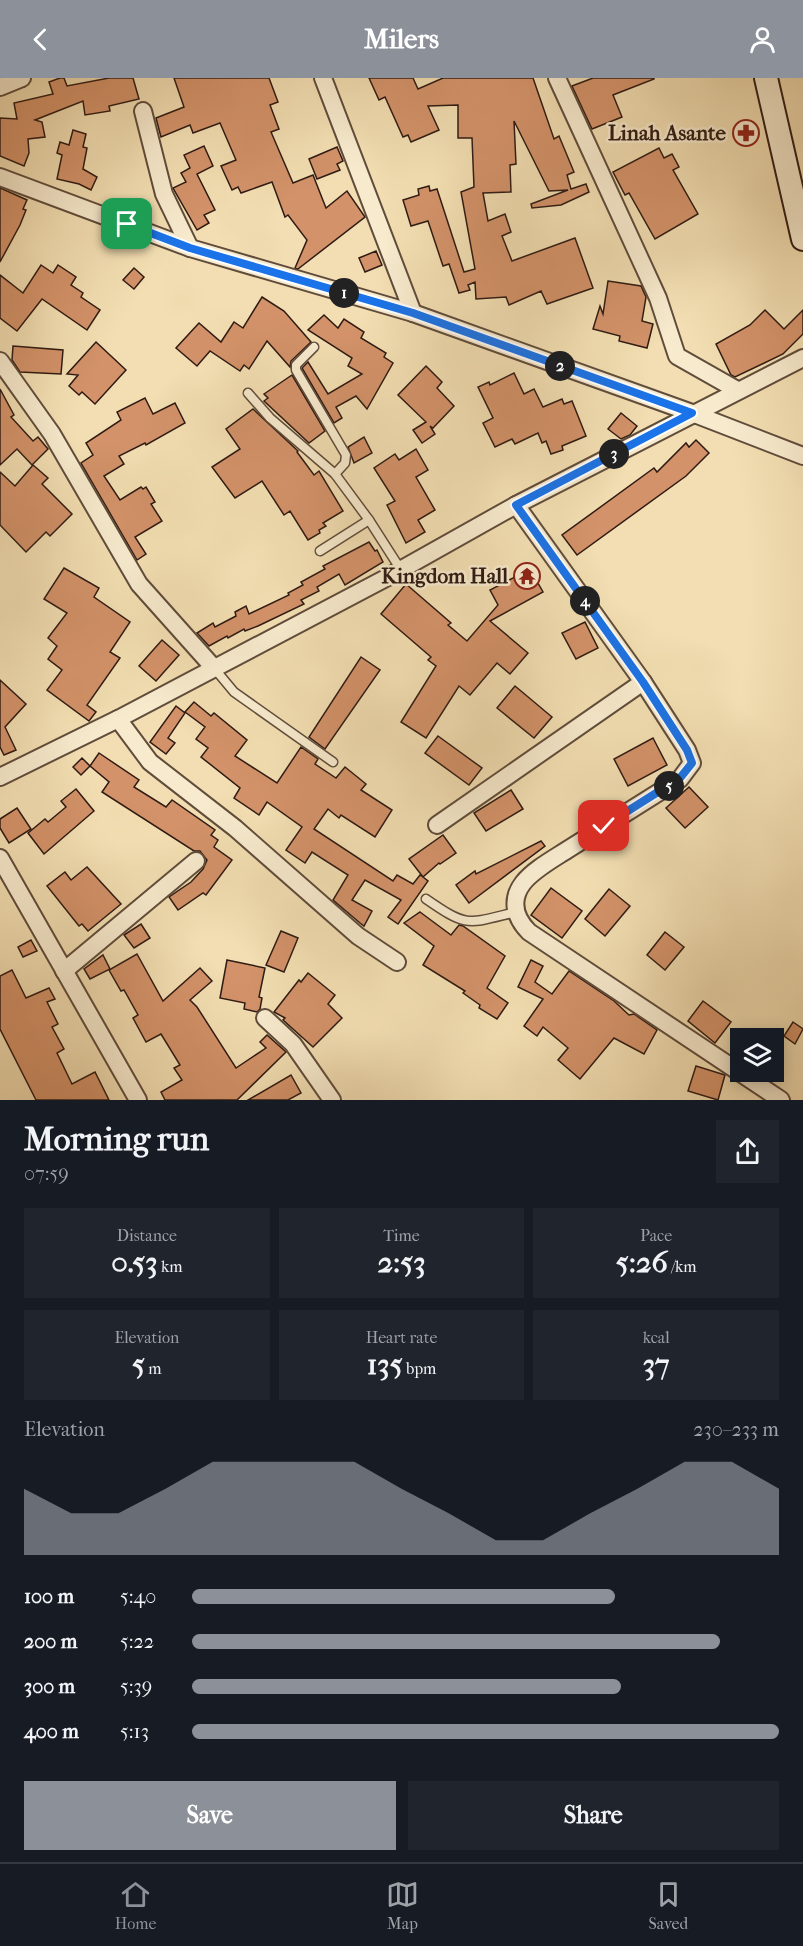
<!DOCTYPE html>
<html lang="en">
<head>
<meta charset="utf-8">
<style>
  :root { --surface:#171b24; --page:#20242c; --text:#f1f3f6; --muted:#9ea1a6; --line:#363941; --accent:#8c9099 }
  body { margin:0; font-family:"IM FELL French Canon",serif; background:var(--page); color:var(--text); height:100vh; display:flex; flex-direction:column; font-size:22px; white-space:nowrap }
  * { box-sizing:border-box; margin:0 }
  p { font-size:20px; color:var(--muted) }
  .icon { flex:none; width:33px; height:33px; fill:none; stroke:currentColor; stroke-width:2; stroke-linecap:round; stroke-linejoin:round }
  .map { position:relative; height:1022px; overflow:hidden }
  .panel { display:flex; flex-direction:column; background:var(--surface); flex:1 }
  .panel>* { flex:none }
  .tools { position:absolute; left:730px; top:950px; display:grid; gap:12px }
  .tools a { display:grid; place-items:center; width:54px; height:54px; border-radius:0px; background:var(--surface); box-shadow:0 3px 15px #0003; font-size:30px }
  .pin { position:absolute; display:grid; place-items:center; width:51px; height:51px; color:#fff; margin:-26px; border-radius:12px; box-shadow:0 3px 9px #0006 }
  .km { position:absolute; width:30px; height:30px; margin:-15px; border-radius:50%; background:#222; color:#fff; font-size:16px; line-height:30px; text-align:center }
  .round { display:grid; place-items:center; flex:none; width:63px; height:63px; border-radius:0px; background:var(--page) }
  .overview { display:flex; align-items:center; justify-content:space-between; height:102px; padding:0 24px }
  h1 { font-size:33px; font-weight:700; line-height:45px }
  .figures { display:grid; grid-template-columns:repeat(3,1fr); gap:9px; height:102px; padding:6px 24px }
  .figures div { display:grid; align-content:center; border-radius:0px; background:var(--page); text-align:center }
  .figures b { font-size:30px; font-weight:700 }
  .figures small { font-size:16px; font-weight:400 }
  .figures p { font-size:16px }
  .chart { height:168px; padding:12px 24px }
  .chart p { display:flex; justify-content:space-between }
  .chart svg { width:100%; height:108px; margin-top:6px; fill:var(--accent); opacity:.7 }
  .button { display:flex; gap:12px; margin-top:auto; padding:12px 24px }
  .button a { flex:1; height:69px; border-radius:0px; background:var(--accent); color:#fff; font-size:24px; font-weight:700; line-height:69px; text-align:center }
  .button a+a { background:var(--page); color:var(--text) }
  ul { padding:0 24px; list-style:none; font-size:20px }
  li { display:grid; grid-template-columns:96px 72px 1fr; align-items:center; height:45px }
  li i { height:15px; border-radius:8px; background:var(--accent) }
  header { display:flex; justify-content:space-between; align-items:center; height:78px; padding:0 24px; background:var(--accent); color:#fff; font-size:27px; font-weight:700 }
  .tab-bar { display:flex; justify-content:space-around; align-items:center; height:84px; border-top:2px solid var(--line); background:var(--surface); font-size:16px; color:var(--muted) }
  .tab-bar a { display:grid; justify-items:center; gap:3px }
  .tab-bar .selected { color:var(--accent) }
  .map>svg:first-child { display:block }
  .building { fill:#d39269; stroke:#2f1b13; stroke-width:1.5 }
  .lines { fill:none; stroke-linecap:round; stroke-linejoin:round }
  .lane-casing { stroke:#604c3b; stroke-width:11 }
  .street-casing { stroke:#604c3b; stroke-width:20 }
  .secondary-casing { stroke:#2f1b13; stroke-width:26 }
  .lane { stroke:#f7eacd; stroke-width:8 }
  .street { stroke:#f7eacd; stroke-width:16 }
  .secondary { stroke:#f7eacd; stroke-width:22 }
  .route-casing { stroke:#fff; stroke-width:12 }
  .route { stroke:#1a73e8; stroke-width:8 }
  .labels { text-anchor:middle; stroke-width:5; stroke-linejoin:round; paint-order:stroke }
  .poi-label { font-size:21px; font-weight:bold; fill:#2f1b13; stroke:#f7eacd; text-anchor:end }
</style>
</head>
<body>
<header><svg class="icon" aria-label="back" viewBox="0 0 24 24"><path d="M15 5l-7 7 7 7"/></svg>Milers<svg class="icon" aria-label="person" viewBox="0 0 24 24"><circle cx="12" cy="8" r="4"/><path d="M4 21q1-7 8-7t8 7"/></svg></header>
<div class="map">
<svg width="803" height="1022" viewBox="0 0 803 1022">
  <rect width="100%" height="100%" fill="#f2deb2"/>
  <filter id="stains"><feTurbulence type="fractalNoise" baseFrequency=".00333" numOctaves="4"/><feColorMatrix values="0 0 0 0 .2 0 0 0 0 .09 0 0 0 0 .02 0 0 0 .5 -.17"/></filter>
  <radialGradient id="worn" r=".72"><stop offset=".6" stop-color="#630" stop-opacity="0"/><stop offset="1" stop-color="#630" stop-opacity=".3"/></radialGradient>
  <!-- building -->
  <g class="building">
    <path d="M60,0H64L67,8L109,0H133L139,21L109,28L110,33L85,37L83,23L35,42L42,44L45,59L28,61L29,75L24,88L0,78V40L17,41L14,25L53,16L49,4Z"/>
    <path d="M174,0H269L278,24L270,27L279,51L271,54L293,105L313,97L326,130L347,113L365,139L298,191L295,190L307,162L288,137L285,139L272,104L241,115L238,109L232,112L221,88L236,82L220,45L193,55L190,47L161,59L156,40L184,29Z"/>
    <path d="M369,0H413L418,11L443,0H533L554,61L559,58L574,94L567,97L571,111L586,106L589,114L561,127L532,130L531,126L568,112L549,113L514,43L516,86L510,87L511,114L483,115L488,143L505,136L511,154L502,158L512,183L575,160L593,210L547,226L541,213L509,227L506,219L476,221L475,204L468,207L470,212L459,215L449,186L443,188L428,143L411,148L403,122L419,117L418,111L429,108L430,113L437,111L464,194L475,191L461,114L474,109L472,60H458V27L428,28L439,52L411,64L408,57L403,59L385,19L379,22Z"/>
    <path d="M593,0H654V1L613,17L622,39L592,51L572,8Z"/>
    <path d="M73,52L86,56L83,69L87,70L83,91L97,99L91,112L79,106L57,101L62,77L57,75L60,64L69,67Z"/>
    <path d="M204,68L213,88L197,96L215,132L204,137L209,145L197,152L173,110L186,104L181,95L190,90L184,77Z"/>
    <path d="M337,69L343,83L337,86L340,92L317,101L309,81Z"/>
    <path d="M659,70L664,80L672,76L679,89L673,92L698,136L655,161L629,115L625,117L613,94Z"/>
    <path d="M0,110L27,122L23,131L26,132L20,147L0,184Z"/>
    <path d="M376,173L382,187L365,194L359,180Z"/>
    <path d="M41,187L53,195L58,187L76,199L71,207L83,215L81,219L100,232L87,252L42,221L17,253L0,240V197L23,215Z"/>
    <path d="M134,190L144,199L134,211L123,202Z"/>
    <path d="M608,203L641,208L646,219L642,243L653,246L647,270L619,263L620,258L593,251L600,228L603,236Z"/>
    <path d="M262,219L284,233L311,264L291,283L290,289L267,263L249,291L244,287L240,293L210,273L197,288L176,270L199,245L221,264L234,244L243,250Z"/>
    <path d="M765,232L784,251L803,232V256L783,276L735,299L731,297L716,266L750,247Z"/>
    <path d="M324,237L338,250L344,241L364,254L361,260L386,275L384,279L393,285L367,331L356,318L336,329L342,340L334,345L302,290L308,284L328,316L362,296L348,288L352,280L308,252Z"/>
    <path d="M96,264L126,292L95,326L82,314L79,317L69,308L78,297L67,296Z"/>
    <path d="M13,268L63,272L61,296L20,294L12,282Z"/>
    <path d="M426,288L442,304L437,310L454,328L433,350L430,348L435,356L422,365L413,352L426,344L398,317Z"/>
    <path d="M514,295L524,316L534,311L543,329L562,321L564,326L572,323L586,358L562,368L563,372L551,376L546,363L542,365L538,355L515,366L512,361L495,369L483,345L493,340L478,309L489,304L490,307Z"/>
    <path d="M292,297L325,353L309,365L264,323L268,320L264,316Z"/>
    <path d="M0,311L14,337L11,339L33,363L38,359L48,371L32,387L17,371L0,387Z"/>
    <path d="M145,320L153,336L175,325L185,345L146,367L145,365L119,378L124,386L104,398L120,422L141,409L143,411L146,409L155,424L151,426L162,443L135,459L146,476L137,482L81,385L93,377L86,365L121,342L117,334Z"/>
    <path d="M253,331L298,373L297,374L314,397L319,393L343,433L323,445L326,448L319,452L320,455L308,462L290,433L284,437L262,403L235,420L212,389L240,371L226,351Z"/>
    <path d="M621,335L637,348L630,357L621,361L608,351Z"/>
    <path d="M364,359L372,375L354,385L348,369Z"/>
    <path d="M696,362L709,375L686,398L577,477L562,457L654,390L657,394L686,365L689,369Z"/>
    <path d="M416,371L428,392L416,399L435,432L418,442L425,454L406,465L387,427L395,423L374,390L395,376L399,382Z"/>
    <path d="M33,387L48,400L42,406L72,436L50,458L46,454L26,474L0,447V394L15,408Z"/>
    <path d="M369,464L375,473L377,472L383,484L345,507L339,496L317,509L319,513L301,522L304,526L258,548L245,553L244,551L228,560L227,558L209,568L197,555L213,545L215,549L236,538L235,534L246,528L249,536L289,517L288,515L303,507L301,504L325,491L323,488Z"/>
    <path d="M64,490L99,510L94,519L130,544L110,574L120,580L87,627L96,634L89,643L47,612L62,592L48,581L57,568L48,560L67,535L44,521Z"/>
    <path d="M530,491L543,514L490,543L528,575L510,596L497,585L470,617L459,608L426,660L401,644L436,588L428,582L431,579L381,536L406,506L451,545L448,547L467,563L498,527L490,512Z"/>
    <path d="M585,544L598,570L576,581L562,555Z"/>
    <path d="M162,562L179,577L156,603L139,588Z"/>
    <path d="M361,579L380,592L325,671L309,659Z"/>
    <path d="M0,602L26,626L5,649L16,672L4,677L0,669Z"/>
    <path d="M515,608L552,639L534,660L497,630Z"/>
    <path d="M194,624L211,638L214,635L247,662L235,678L277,705L301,669L318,681L315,686L336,700L345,689L366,706L361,712L392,732L375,759L341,737L339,740L328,731L314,751L393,803L397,797L413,806L420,797L423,799L409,781L443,757L456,775L440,786L439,785L423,799L428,803L398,846L388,839L401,822L365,802L352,822L372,833L364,848L360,845L333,822L348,797L312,774L305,785L286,772L302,749L267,724L259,737L234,720L240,710L201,679L208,670L196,661L205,649L185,634Z"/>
    <path d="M176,628L185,635L168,660L175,665L166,676L150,664Z"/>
    <path d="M438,658L482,690L469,707L425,675Z"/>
    <path d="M653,660L667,687L628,708L614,681Z"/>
    <path d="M99,675L139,702L134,709L166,729L172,722L215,752L211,757L218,762L214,769L232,782L206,817L203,815L178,832L169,819L191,804L203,791L207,782L200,773H194L102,714L109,704L90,688L81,697L73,689L82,680L90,688Z"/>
    <path d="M689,709L708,729L685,750L666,730Z"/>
    <path d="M76,711L94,733L44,776L28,755L45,741L48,744L66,729L61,723Z"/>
    <path d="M511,712L523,731L486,753L474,735Z"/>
    <path d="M17,730L31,751L9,765L0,750V741Z"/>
    <path d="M541,763L545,768L469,825L456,807L475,793L476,796Z"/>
    <path d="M87,789L121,826L88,853L82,846L79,848L47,808L65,794L71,802Z"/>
    <path d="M551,810L582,833L562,860L531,837Z"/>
    <path d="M609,811L630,828L605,858L585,841Z"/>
    <path d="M420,834L451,857L459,847L463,848L505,878L487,910L508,925L497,941L479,930L480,927L463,915L465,913L423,887L434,868L404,845Z"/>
    <path d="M141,846L150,860L134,870L124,857Z"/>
    <path d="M281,853L298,860L284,894L266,887Z"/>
    <path d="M665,854L684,869L665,892L647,877Z"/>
    <path d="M31,862L37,873L23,879L18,869Z"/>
    <path d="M137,876L163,923L200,890L212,903L190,922L197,929L236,990L266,970L260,964L267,957L286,974L237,1022H165L161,1014L182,1002L174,990L180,987L161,956L146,964L133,940L138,937L124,912L121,913L109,892Z"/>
    <path d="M103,877L110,891L90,901L84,891Z"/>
    <path d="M227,882L265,890L259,919L262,920L260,931L257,934L244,931L245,925L220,920Z"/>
    <path d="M531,882L543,888L535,904L552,916L569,893L614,923L629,937L634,936L657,952L644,976L614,960L580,1001L558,982L568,970L543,949L537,958L524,948L543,921L518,909Z"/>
    <path d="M12,892L26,920L49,910L55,921L47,924L58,946L52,949L64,971L57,975L72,1006L95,994L109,1022H36L0,951V898Z"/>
    <path d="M308,895L335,917L328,926L342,940L313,969L283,942L285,940L274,934L299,902L301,904Z"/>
    <path d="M703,923L731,944L715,965L688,943Z"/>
    <path d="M793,944L803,951L795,966L784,958Z"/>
    <path d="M696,988L725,997L718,1022L688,1013Z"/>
    <path d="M291,997L301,1015L288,1022H248Z"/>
  </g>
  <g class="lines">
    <defs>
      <g id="lane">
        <path d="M314,269L296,287V292L346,377L345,385L335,396"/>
        <path d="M248,315L270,340L335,396L369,442L401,492"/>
        <path d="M320,473L369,442"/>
        <path d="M214,590L234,614L333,684"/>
        <path d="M426,821C468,850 467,846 516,834"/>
      </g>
      <g id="street">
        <path d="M323,0L413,235"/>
        <path d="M557,0L658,220L677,278L737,312"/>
        <path d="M0,9L22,0"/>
        <path d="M143,33L164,116L190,170"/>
        <path d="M0,99L190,170L413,235L692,335L803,378"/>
        <path d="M0,283L52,356L139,506L214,590"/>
        <path d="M516,427L643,604L687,672L692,685L680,701C643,724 605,748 567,772C553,781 533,792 523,805C510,822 515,840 529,854L781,1022"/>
        <path d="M118,641L150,684L235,750L358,858L397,884"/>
        <path d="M0,699L118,641L386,500L516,427L803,280"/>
        <path d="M437,747L643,604"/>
        <path d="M0,780L138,1022"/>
        <path d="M64,893L196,783"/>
        <path d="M265,940L293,966L332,1022"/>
      </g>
      <path id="secondary" d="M766,0L803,161"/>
    </defs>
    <!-- lane casing -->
    <use href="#lane" class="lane-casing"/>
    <!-- street casing -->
    <use href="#street" class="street-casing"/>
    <!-- secondary casing -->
    <use href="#secondary" class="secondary-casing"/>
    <!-- lane -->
    <use href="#lane" class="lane"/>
    <!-- street -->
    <use href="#street" class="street"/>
    <!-- secondary -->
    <use href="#secondary" class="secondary"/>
  </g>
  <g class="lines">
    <defs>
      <path id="route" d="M127,146L190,170L413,235L692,335L516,427L643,604L687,672L692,685L680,700L604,748"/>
    </defs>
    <!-- route casing -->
    <use href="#route" class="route-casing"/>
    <!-- route -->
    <use href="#route" class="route"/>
  </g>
  <!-- icons -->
  <defs>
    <symbol id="pharmacy-ring" viewBox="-11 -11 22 22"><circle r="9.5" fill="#f7eacd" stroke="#8f2418" stroke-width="1.5"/><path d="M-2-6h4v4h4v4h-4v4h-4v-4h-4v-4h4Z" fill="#8f2418"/></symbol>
    <symbol id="temple-ring" viewBox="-11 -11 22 22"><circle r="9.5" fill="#f7eacd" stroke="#8f2418" stroke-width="1.5"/><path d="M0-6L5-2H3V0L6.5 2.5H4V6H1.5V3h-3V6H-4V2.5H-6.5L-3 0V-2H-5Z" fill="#8f2418"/></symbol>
  </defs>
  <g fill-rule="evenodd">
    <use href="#pharmacy-ring" x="731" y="40" width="30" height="30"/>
    <use href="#temple-ring" x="512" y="483" width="30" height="30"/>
  </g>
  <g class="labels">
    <!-- poi labels -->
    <g class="poi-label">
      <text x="726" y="62">Linah Asante</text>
      <text x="508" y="505">Kingdom Hall</text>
    </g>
  </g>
  <rect width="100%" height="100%" filter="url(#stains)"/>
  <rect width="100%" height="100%" fill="url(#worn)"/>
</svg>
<div class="tools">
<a><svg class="icon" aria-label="layers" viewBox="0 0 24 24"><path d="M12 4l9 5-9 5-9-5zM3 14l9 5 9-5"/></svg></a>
</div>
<div class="pin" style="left:127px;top:146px;background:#1e9e55"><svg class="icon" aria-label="arrive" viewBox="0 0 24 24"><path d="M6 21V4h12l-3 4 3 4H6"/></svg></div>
<div class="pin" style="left:604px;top:748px;background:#d93025"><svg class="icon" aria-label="check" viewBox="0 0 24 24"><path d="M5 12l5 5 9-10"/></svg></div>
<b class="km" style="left:344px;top:215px">1</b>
<b class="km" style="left:560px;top:288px">2</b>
<b class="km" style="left:614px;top:376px">3</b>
<b class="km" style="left:585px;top:523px">4</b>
<b class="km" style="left:669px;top:708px">5</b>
</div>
<section class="panel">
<div class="overview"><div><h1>Morning run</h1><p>07:59</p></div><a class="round"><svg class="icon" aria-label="share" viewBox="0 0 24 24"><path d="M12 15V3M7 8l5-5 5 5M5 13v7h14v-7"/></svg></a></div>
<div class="figures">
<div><p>Distance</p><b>0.53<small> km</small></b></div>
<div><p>Time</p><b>2:53</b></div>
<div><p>Pace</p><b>5:26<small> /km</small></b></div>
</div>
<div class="figures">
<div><p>Elevation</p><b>5<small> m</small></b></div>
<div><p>Heart rate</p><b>135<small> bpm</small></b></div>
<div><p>kcal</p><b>37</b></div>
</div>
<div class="chart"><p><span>Elevation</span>230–233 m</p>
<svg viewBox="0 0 160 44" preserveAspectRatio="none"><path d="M0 44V17L10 27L20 27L30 17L40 6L50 6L60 6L70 6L80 17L90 27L100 38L110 38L120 27L130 17L140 6L150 6L160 17V44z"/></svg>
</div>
<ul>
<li><b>100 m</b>5:40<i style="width:72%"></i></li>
<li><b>200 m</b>5:22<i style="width:90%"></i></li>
<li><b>300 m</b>5:39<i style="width:73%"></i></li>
<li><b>400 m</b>5:13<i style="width:100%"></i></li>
</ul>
<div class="button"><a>Save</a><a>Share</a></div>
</section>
<nav class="tab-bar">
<a class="selected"><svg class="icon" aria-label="home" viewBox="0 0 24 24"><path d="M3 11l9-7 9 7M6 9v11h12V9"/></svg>Home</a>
<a><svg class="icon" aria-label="map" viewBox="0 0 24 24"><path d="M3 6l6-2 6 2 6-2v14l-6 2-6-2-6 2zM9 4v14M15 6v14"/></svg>Map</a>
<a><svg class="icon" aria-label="saved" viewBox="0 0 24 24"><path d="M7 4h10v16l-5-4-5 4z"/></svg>Saved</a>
</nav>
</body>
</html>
